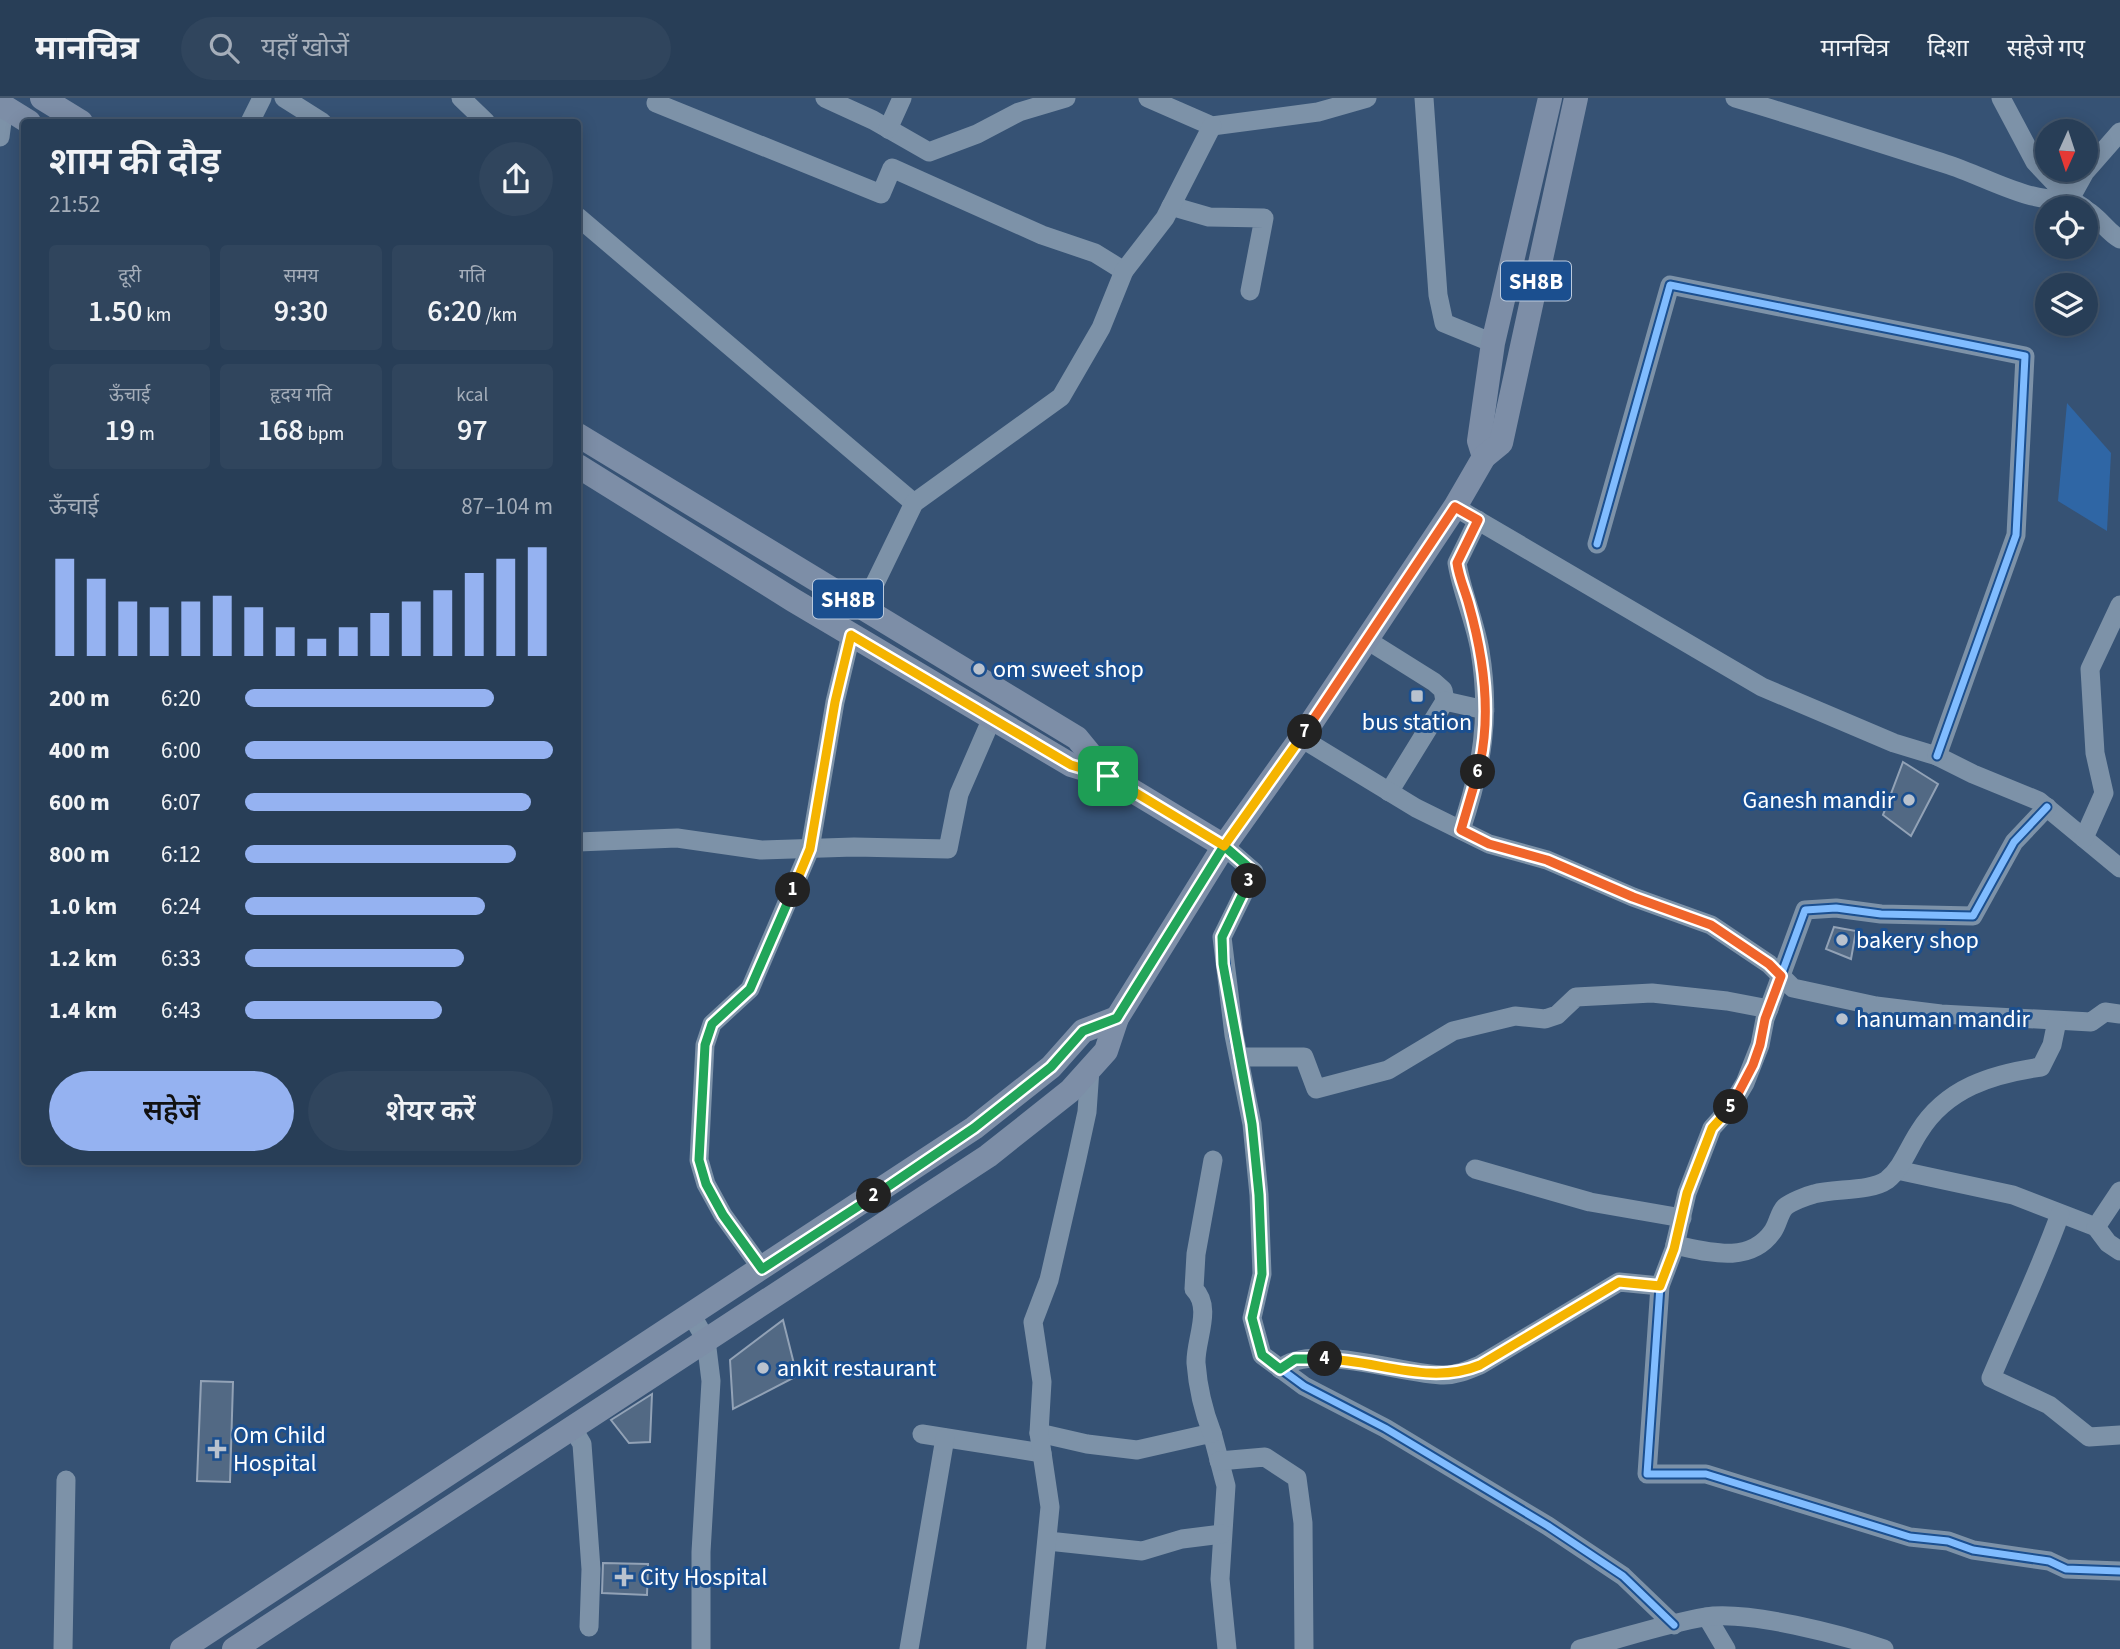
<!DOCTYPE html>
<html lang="hi">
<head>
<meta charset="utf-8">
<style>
  :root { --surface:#283e57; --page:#30455d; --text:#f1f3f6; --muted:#a5aeba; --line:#44576d; --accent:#95b2f1 }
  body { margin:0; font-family:"Source Sans 3","Noto Sans Devanagari",sans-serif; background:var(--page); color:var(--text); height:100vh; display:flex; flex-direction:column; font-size:26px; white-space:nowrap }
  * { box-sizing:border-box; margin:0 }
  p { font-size:23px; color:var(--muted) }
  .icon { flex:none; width:38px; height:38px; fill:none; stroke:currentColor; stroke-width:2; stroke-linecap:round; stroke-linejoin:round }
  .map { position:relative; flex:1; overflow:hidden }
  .sheet { position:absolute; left:21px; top:21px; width:560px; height:1046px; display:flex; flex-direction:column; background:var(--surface); border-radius:7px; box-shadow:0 4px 18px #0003,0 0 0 2px var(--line) }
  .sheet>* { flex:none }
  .needle { width:46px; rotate:183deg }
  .controls { position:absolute; left:2035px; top:21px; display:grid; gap:14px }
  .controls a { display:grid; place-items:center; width:63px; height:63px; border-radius:50%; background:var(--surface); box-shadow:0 4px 18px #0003,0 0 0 2px var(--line); font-size:35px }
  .pin { position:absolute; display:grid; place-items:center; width:60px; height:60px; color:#fff; margin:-30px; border-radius:14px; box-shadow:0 4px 10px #0006 }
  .km { position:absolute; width:35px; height:35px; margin:-18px; border-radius:50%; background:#222; color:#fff; font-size:19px; line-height:35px; text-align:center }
  .round { display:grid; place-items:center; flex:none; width:74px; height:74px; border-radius:37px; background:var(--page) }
  .head { display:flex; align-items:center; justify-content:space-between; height:119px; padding:0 28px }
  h1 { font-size:38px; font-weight:600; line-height:52px }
  .figures { display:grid; grid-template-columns:repeat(3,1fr); gap:10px; height:119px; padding:7px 28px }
  .figures div { display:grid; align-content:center; border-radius:7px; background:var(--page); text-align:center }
  .figures b { font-size:30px; font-weight:600 }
  .figures small { font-size:19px; font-weight:400 }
  .figures p { font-size:19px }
  .chart { height:196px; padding:14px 28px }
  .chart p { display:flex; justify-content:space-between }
  .chart svg { width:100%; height:126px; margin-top:7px; stroke:var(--accent); stroke-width:6 }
  .action { display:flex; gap:14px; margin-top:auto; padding:14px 28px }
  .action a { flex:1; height:80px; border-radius:42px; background:var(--accent); color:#111; font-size:28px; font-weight:600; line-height:80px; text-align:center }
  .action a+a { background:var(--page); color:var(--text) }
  ul { padding:0 28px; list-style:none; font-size:23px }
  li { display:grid; grid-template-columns:112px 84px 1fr; align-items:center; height:52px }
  li i { height:18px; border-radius:9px; background:var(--accent) }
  header { display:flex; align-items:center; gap:42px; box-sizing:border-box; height:98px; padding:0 35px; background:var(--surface); border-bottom:2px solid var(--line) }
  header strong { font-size:33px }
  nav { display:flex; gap:38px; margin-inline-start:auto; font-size:24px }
  .search { width:490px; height:63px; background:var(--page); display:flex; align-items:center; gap:18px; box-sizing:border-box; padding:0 24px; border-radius:38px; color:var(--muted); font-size:26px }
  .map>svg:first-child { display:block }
  .green { fill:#2f66a5 }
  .building { fill:#526984; stroke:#92a2b6; stroke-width:2 }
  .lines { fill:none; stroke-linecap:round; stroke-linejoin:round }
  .minor { stroke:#7d92a8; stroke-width:19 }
  .major { stroke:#7d8ea7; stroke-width:24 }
  .cycleway-casing { stroke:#1b4f8f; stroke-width:11 }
  .cycleway { stroke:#80bcff; stroke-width:7 }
  .split-1-casing { stroke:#fff; stroke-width:14 }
  .split-2-casing { stroke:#fff; stroke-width:14 }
  .split-3-casing { stroke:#fff; stroke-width:14 }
  .split-4-casing { stroke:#fff; stroke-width:14 }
  .split-5-casing { stroke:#fff; stroke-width:14 }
  .split-6-casing { stroke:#fff; stroke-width:14 }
  .split-7-casing { stroke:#fff; stroke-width:14 }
  .split-8-casing { stroke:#fff; stroke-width:14 }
  .split-1 { stroke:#f5b400; stroke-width:9 }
  .split-2 { stroke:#22a559; stroke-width:9 }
  .split-3 { stroke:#22a559; stroke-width:9 }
  .split-4 { stroke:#22a559; stroke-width:9 }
  .split-5 { stroke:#f5b400; stroke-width:9 }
  .split-6 { stroke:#f0652b; stroke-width:9 }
  .split-7 { stroke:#f0652b; stroke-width:9 }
  .split-8 { stroke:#f5b400; stroke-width:9 }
  .poi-dot { fill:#b9c2ce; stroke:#1b4f8f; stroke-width:2.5 }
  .labels { text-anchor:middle; stroke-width:6; stroke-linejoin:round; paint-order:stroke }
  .shield { fill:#1b4f8f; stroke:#bbcadd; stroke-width:2 }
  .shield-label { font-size:23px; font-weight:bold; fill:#fff }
  .poi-label { font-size:24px; fill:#fff; stroke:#1b4f8f; text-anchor:start }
</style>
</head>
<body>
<header>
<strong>मानचित्र</strong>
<div class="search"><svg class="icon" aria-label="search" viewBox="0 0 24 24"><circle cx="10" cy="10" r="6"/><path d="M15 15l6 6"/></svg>यहाँ खोजें</div>
<nav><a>मानचित्र</a><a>दिशा</a><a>सहेजे गए</a></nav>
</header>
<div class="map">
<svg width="2120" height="1551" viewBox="0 0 2120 1551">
  <rect width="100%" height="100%" fill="#365274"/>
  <!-- green -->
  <path class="green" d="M2067,305L2111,355L2107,433L2058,403Z"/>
  <!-- building -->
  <g class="building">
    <path d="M1903,664L1938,686L1911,738L1883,717Z"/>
    <path d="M1834,829L1856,833L1851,861L1826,851Z"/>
    <path d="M783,1222L797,1278L733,1311L730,1262Z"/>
    <path d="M201,1283L233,1284L230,1384L197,1383Z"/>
    <path d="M652,1296L650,1344L629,1345L611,1322Z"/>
    <path d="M603,1465L648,1466L647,1497L602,1495Z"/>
  </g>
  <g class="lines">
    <!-- minor -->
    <g class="minor">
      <path d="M284,0L322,24"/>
      <path d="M461,0L486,24"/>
      <path d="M825,0L873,22L929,54L977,36L1019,14L1066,0"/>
      <path d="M1148,0L1212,28L1318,14L1367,0"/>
      <path d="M1424,0L1438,197L1444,225L1493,245"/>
      <path d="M1735,0C1806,21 1876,44 1946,66C1985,78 2028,106 2070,101L2084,110"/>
      <path d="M2001,0L2035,64L2070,101L2085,74L2120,34"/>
      <path d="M656,5L881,96L892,70L1042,137L1095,155L1124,173"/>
      <path d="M250,24L262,0"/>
      <path d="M888,31L902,0"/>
      <path d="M0,39L4,9"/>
      <path d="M1171,108L1209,119L1264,120L1250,193"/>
      <path d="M2086,112C2100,120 2108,135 2120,141"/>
      <path d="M578,119L914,405"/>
      <path d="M1455,409L1762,589L1894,645L1937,658L1973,676L2039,703L2120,770"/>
      <path d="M1597,446L1670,187L2025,258L2016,437L1937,658"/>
      <path d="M863,510L914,405L1061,299L1101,230L1124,173L1165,120L1212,28"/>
      <path d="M1367,542L1434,584L1443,592L1445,603L1389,694"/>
      <path d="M1445,603L1485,612"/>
      <path d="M1301,640L1416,710L1489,746L1547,762L1633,799L1711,827L1769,866L1793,890L1876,908L1941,916L2091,924L2105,914L2120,916"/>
      <path d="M2047,709L2014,744L1973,818L1881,816L1836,810L1805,812L1765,921L1760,947L1745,985L1730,1010L1712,1030L1687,1095L1674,1151L1660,1188L1647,1376H1706L1910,1439L1948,1443L1973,1452L2049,1463L2066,1471L2120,1473"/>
      <path d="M1461,732C1482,669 1491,619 1480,553C1475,523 1462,495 1457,465L1478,422"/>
      <path d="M2084,740L2104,695L2095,655L2090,571L2120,507"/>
      <path d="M578,744L677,740L761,752L854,749L948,751L959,696L992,620"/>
      <path d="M1224,748L1254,774L1222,839L1234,937L1252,1026L1259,1097L1262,1176L1252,1220L1262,1257L1304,1288L1385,1330L1548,1428L1623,1478L1674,1527"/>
      <path d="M1239,959H1304L1316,991L1388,972L1453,933L1515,918L1545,921L1557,917L1576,899L1652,895L1727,903L1769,911"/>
      <path d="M1475,1071L1590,1104L1682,1120"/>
      <path d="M1897,1072L2013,1097L2096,1129L2120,1093"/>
      <path d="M2060,1116C2040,1172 2014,1225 1991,1280L2049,1307L2089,1339L2120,1337"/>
      <path d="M2096,1129L2108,1145L2120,1153"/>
      <path d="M1675,1147C1708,1154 1750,1167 1773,1133C1778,1126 1779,1115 1785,1109C1791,1104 1806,1098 1814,1096C1834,1090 1870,1094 1887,1082C1902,1070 1909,1049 1919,1034C1946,990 1992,976 2041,969L2052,947L2057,923"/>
      <path d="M762,1171L723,1117L706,1086L699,1062L705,947L712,926L750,891L810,751L835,604L851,537"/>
      <path d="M691,1216L706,1242L711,1283L701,1454V1551"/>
      <path d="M1280,1271C1310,1243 1404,1277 1444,1277C1457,1277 1468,1272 1480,1267L1619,1184L1660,1188"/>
      <path d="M572,1329L582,1346L591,1471L589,1529"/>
      <path d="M1039,1335L1087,1346L1137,1352L1212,1335L1226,1388L1220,1481L1227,1551"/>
      <path d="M1212,1335C1203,1312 1198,1291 1196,1265C1195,1242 1213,1210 1194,1191L1196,1156L1213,1062"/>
      <path d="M922,1336L1042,1355"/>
      <path d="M1219,1363L1265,1359L1297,1380L1303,1425L1304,1551"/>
      <path d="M1048,1443L1142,1453L1182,1441L1222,1436"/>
      <path d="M1707,1519L1726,1551"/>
      <path d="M63,1551L66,1382"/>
      <path d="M909,1551L945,1340"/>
      <path d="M1036,1551L1050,1409L1039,1335L1042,1284L1033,1224L1049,1182L1077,1060L1087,1014L1090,971"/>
      <path d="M1580,1551C1621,1541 1663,1526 1705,1519C1748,1512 1842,1537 1884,1551"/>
    </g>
    <!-- major -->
    <g class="major">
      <path d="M42,0L81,24"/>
      <path d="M0,6L29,24"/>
      <path d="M578,337L1077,640L1108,678"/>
      <path d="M1484,359L1479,343L1493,245L1550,0"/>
      <path d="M578,368L793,502L1071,667L1108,678L1224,748"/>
      <path d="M182,1551L974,1030L1051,969L1083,933L1117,920"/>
      <path d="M234,1551L988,1058L1070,993L1106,953L1117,920L1224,748L1301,640L1455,409L1484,359L1501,345L1576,0"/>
    </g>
    <defs>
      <g id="cycleway">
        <path d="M1597,446L1670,187L2025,258L2016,437L1937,658"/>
        <path d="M2047,709L2014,744L1973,818L1881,816L1836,810L1805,812L1765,921L1760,947L1745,985L1730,1010L1712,1030L1687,1095L1674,1151L1660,1188L1647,1376H1706L1910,1439L1948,1443L1973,1452L2049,1463L2066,1471L2120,1473"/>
        <path d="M1224,748L1254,774L1222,839L1234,937L1252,1026L1259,1097L1262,1176L1252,1220L1262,1257L1304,1288L1385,1330L1548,1428L1623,1478L1674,1527"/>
      </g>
    </defs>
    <!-- cycleway casing -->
    <use href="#cycleway" class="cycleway-casing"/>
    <!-- cycleway -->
    <use href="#cycleway" class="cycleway"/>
  </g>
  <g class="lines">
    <defs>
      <path id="split-1" d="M793,792L810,751L835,604L851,537L1071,667L1108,678"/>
      <path id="split-2" d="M793,792L750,891L712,926L705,947L699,1062L706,1086L723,1117L762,1171L874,1098"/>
      <path id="split-3" d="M874,1098L974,1030L1051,969L1083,933L1117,920L1224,748L1254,774L1249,783"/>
      <path id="split-4" d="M1249,783L1222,839L1223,866L1252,1026L1259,1097L1262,1176L1252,1220L1262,1257L1280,1271L1295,1261H1325"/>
      <path id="split-5" d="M1325,1261C1377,1262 1430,1288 1480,1267L1619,1184L1660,1188L1674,1151L1687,1095L1712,1030L1731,1009"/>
      <path id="split-6" d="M1478,674L1461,732L1489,746L1547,762L1633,799L1711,827L1769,866L1781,878L1765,921L1760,947L1753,967L1731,1009"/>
      <path id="split-7" d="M1305,634L1455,409L1478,422L1457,465C1459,480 1465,492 1469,507C1484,560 1492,620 1478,674"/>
      <path id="split-8" d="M1108,678L1224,748L1305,634"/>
    </defs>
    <!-- split-1 casing -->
    <use href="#split-1" class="split-1-casing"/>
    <!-- split-2 casing -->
    <use href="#split-2" class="split-2-casing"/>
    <!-- split-3 casing -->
    <use href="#split-3" class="split-3-casing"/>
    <!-- split-4 casing -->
    <use href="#split-4" class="split-4-casing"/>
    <!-- split-5 casing -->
    <use href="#split-5" class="split-5-casing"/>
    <!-- split-6 casing -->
    <use href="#split-6" class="split-6-casing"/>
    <!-- split-7 casing -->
    <use href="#split-7" class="split-7-casing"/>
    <!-- split-8 casing -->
    <use href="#split-8" class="split-8-casing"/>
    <!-- split-1 -->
    <use href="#split-1" class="split-1"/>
    <!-- split-2 -->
    <use href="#split-2" class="split-2"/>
    <!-- split-3 -->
    <use href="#split-3" class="split-3"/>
    <!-- split-4 -->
    <use href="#split-4" class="split-4"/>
    <!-- split-5 -->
    <use href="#split-5" class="split-5"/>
    <!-- split-6 -->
    <use href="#split-6" class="split-6"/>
    <!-- split-7 -->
    <use href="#split-7" class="split-7"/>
    <!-- split-8 -->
    <use href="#split-8" class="split-8"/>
  </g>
  <!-- markers -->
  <g class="poi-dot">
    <circle cx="979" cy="571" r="7"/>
    <rect x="1410" y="591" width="14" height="14" rx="3.5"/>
    <circle cx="1909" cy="702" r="7"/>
    <circle cx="1842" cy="842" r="7"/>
    <circle cx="1842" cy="921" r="7"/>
    <circle cx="763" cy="1270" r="7"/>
    <path d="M213.5 1340.5h7v7h7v7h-7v7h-7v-7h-7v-7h7z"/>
    <path d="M620.5 1468.5h7v7h7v7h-7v7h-7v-7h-7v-7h7z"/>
  </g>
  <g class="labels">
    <!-- shield labels -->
    <g class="shield">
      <rect x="1501" y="163.5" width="70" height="39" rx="5"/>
      <rect x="813" y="481.5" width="70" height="39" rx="5"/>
    </g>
    <g class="shield-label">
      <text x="1536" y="191">SH8B</text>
      <text x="848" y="509">SH8B</text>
    </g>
    <!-- poi labels -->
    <g class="poi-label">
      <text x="993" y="579">om sweet shop</text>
      <text x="1417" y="632" text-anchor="middle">bus station</text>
      <text x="1895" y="710" text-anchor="end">Ganesh mandir</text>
      <text x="1856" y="850">bakery shop</text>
      <text x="1856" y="929">hanuman mandir</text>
      <text x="777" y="1278">ankit restaurant</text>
      <text x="233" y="1345">Om Child<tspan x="233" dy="28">Hospital</tspan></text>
      <text x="640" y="1487">City Hospital</text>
    </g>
  </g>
</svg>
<div class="controls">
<a><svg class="needle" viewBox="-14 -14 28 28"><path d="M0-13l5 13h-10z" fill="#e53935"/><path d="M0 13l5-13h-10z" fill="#a5aeba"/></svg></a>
<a><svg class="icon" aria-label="locate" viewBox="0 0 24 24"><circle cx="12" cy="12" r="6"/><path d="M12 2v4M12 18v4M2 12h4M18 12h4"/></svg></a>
<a><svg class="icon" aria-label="layers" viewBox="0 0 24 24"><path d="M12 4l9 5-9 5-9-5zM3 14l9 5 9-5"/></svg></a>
</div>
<div class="pin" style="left:1108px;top:678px;background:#1e9e55"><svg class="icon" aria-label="arrive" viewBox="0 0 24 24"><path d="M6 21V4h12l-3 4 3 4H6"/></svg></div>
<b class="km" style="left:793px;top:792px">1</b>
<b class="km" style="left:874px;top:1098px">2</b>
<b class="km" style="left:1249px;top:783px">3</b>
<b class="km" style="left:1325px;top:1261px">4</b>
<b class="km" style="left:1731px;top:1009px">5</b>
<b class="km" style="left:1478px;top:674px">6</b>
<b class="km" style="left:1305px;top:634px">7</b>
<section class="sheet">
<div class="head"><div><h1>शाम की दौड़</h1><p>21:52</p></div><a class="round"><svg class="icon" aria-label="share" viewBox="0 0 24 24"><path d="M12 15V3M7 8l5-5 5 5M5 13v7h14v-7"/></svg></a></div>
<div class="figures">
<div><p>दूरी</p><b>1.50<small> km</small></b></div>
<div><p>समय</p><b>9:30</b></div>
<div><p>गति</p><b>6:20<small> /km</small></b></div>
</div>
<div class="figures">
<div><p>ऊँचाई</p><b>19<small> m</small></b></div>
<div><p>हृदय गति</p><b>168<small> bpm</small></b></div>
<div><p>kcal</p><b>97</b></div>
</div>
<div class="chart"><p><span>ऊँचाई</span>87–104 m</p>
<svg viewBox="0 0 160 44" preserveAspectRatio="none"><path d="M5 44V10M15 44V17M25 44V25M35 44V27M45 44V25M55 44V23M65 44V27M75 44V34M85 44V38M95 44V34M105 44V29M115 44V25M125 44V21M135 44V15M145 44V10M155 44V6"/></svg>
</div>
<ul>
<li><b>200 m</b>6:20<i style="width:81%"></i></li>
<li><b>400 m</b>6:00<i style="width:100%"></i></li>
<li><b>600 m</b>6:07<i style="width:93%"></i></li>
<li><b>800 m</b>6:12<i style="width:88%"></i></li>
<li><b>1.0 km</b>6:24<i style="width:78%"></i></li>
<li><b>1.2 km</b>6:33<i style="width:71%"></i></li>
<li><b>1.4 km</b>6:43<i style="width:64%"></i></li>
</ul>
<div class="action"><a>सहेजें</a><a>शेयर करें</a></div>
</section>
</div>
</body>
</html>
